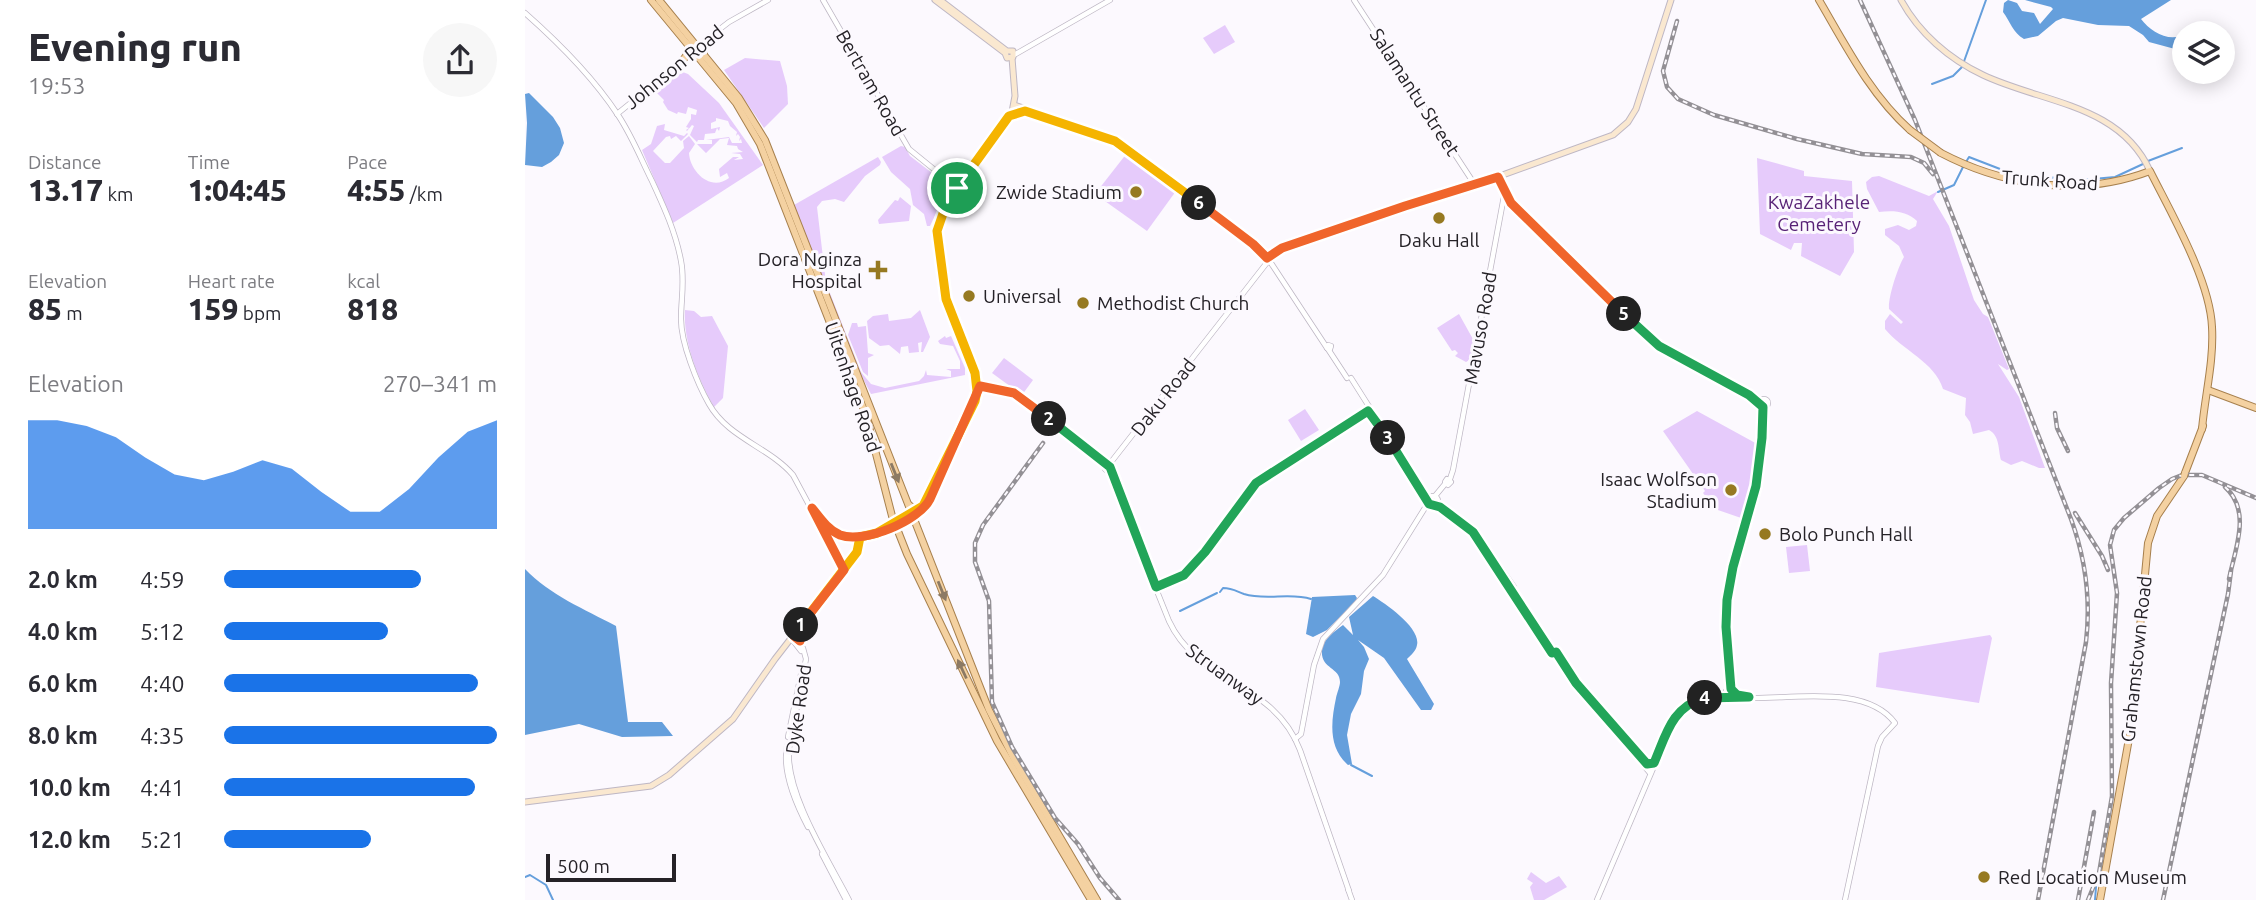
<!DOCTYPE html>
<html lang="en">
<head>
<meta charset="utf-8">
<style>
  :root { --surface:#fff; --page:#f7f7f7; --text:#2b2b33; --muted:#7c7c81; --accent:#1a73e8 }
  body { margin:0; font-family:Ubuntu,sans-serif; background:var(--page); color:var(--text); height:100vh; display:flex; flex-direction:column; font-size:26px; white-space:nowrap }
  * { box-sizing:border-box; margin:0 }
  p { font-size:23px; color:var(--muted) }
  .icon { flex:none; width:38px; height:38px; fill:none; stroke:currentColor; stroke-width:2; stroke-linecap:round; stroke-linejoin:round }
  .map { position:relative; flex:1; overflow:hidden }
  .sheet { display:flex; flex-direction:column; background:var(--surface); width:525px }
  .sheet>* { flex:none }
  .fabs { position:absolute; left:1647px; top:21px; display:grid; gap:14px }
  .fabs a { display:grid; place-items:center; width:63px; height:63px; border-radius:50%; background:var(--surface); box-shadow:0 4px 18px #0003; font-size:35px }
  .scale { position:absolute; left:21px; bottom:18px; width:130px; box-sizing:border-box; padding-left:7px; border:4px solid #252227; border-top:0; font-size:19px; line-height:24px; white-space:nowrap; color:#252227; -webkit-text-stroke:5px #fcf9fe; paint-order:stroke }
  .pin { position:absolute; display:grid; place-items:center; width:60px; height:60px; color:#fff; margin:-30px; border:4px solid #fff; border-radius:50%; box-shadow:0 2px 7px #0007 }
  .km { position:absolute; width:35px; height:35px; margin:-18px; border-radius:50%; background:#222; color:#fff; font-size:19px; line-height:35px; text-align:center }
  .round { display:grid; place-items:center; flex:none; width:74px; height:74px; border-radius:37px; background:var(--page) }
  .head { display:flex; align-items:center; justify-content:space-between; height:119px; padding:0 28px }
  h1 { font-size:38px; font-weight:800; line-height:52px }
  .figures { display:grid; grid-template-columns:repeat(3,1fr); gap:10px; height:119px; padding:7px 28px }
  .figures div { display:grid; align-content:center }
  .figures b { font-size:30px; font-weight:800 }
  .figures small { font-size:19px; font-weight:400 }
  .figures p { font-size:19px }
  .chart { height:196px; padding:14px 28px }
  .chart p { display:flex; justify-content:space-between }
  .chart svg { width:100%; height:126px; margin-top:7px; fill:var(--accent); opacity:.7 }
  ul { padding:0 28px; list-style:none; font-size:23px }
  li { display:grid; grid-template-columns:112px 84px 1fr; align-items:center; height:52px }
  li i { height:18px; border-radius:9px; background:var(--accent) }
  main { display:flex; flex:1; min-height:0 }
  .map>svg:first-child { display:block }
  .green { fill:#e6cbfb }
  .water { fill:#659fdc }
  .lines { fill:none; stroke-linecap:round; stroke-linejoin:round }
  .stream { stroke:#659fdc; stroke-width:2 }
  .tertiary-casing { stroke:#beb7c4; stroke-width:6 }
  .secondary-casing { stroke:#beb7c4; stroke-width:7 }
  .primary-casing { stroke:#a7804e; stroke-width:8 }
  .tertiary { stroke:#fff; stroke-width:4.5 }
  .secondary { stroke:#fae8d0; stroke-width:5 }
  .primary { stroke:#f4d1a1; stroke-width:6 }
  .rail-casing { stroke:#939095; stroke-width:4.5 }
  .rail { stroke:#fcf9fe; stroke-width:2; stroke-dasharray:5; stroke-linecap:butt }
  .primary-bridge-casing { stroke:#a7804e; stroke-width:8; stroke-linecap:butt }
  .primary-bridge { stroke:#f4d1a1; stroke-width:6 }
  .oneway { fill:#8c7a64 }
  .split-1-casing { stroke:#fff; stroke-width:14 }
  .split-2-casing { stroke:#fff; stroke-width:14 }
  .split-3-casing { stroke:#fff; stroke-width:14 }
  .split-4-casing { stroke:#fff; stroke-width:14 }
  .split-5-casing { stroke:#fff; stroke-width:14 }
  .split-6-casing { stroke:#fff; stroke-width:14 }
  .split-7-casing { stroke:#fff; stroke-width:14 }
  .split-1 { stroke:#f5b400; stroke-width:9 }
  .split-2 { stroke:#f0652b; stroke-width:9 }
  .split-3 { stroke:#22a559; stroke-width:9 }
  .split-4 { stroke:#22a559; stroke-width:9 }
  .split-5 { stroke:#22a559; stroke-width:9 }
  .split-6 { stroke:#f0652b; stroke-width:9 }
  .split-7 { stroke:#f5b400; stroke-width:9 }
  .poi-dot { fill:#967921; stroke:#fcf9fe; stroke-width:2.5 }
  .labels { text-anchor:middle; stroke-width:6; stroke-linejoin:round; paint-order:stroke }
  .street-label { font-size:19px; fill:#252227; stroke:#fcf9fe }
  .poi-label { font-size:19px; fill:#252227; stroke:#fcf9fe; text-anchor:start }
  .park-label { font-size:19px; fill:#582376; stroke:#fcf9fe }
</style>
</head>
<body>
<main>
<section class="sheet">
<div class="head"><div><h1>Evening run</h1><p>19:53</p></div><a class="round"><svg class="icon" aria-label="share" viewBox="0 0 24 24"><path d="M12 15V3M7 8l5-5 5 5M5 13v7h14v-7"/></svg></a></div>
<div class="figures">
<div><p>Distance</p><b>13.17<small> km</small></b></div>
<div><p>Time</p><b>1:04:45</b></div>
<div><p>Pace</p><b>4:55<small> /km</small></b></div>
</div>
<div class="figures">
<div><p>Elevation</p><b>85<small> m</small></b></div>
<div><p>Heart rate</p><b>159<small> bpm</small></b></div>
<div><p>kcal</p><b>818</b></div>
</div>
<div class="chart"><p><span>Elevation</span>270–341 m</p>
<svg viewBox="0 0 160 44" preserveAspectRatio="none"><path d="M0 44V6L10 6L20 8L30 12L40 19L50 25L60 27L70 24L80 20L90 23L100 31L110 38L120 38L130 30L140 19L150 10L160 6V44z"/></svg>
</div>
<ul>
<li><b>2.0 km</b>4:59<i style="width:72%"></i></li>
<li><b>4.0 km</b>5:12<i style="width:60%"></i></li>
<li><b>6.0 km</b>4:40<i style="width:93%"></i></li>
<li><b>8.0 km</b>4:35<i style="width:100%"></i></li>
<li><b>10.0 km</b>4:41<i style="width:92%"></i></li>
<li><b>12.0 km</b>5:21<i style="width:54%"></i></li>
</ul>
</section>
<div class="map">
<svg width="1731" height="900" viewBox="0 0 1731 900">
  <rect width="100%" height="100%" fill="#fcf9fe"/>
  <!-- green -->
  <g class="green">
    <path d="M700,25L710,42L689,54L678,38Z"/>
    <path d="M220,58L255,61L262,86L263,104L239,128L199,70Z"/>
    <path d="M155,71L163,74L194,103L238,165L148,223L117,150L126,144L132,126L140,124L139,130L159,136L162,133L163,134L156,141L151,136L146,139L145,136L141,137L128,151L140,163H145L159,148L158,141L164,136L170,144L164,153C165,172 186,192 204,178L202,173L195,177L194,169L208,157H214L209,160L218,159L215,154L206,153L218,152L213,149L212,146L202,145L204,138L195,139L181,153L172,144H187V140H181L204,137L207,143H217L216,139L214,141L215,137L213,134L211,136L212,132L205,126L203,121L191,118V121L186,123V129L195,127L194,131L192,128L190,133L180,134L179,140H173L172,142L165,135L169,126L167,125L162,131L161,130L164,128L161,127L166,119V114L171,115L172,110L163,107L161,114L153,112L152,114L143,110L138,102L139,100L129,90Z"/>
    <path d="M376,146L380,147L385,156L424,186L405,226H402L399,214L388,205L385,189L366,172L357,157Z"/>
    <path d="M602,153L651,191L622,231L570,194Z"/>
    <path d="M353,157L356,162L355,165L340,176L319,202L310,199L297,201L292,207L301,283L336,372L346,384L360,388L394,381L399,376L401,370L402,375L426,377V371L421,369H435V361L428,346L415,344L413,341L420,336L421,338L426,336L440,368V375L346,394L337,377L269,205Z"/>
    <path d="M1232,158L1279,171V176L1327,181L1329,252L1315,276L1276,256L1277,243H1269L1266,250L1235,234Z"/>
    <path d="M1354,176L1404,196L1413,191L1408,199L1424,226L1449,300L1458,314L1463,317L1484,369L1482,370L1473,364L1494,397L1520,468H1514L1497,461L1486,465L1476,460C1473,449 1475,436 1464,430L1448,434L1445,422L1440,415L1441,398L1418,389C1410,362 1377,350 1360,329V321L1365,314L1376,324L1378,322L1364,309C1363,297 1373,267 1379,257L1374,246L1360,235V229L1373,225L1384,230L1391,226L1392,221C1382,211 1368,210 1354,212L1342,189L1341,182L1347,177Z"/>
    <path d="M375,197L386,206L384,221L354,224L353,220L370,200L373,201Z"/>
    <path d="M160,310L169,311L176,317L187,316L203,346L198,398L189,407C173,379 158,342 160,310Z"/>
    <path d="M395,310L405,337L398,352H396L397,342L393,343L394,352L384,353L383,346L376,347L375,354L364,345L355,346L344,338L342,321L348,316L363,314L364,321L386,318Z"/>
    <path d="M934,314L949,341L946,359L941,362L930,356L933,353L930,350L927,351L912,328Z"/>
    <path d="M327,323H332L333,327L341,326L343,353L349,355L343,358V376L338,372L323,335Z"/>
    <path d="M479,358L508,380L497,395L467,373Z"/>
    <path d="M780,409L794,430L776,441L763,420Z"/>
    <path d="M1172,411L1234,445L1230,478L1222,518L1219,519L1190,509L1191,507L1184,497L1182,498L1178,493L1180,491L1138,431Z"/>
    <path d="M1282,545L1285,571L1264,573L1261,547Z"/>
    <path d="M1465,635L1467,638L1454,703L1351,687L1354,653Z"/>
    <path d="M1006,872L1021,883L1034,876L1042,887L1019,900H1009L1005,887L1008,883L1002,879Z"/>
  </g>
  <!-- water -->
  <g class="water">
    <path d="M1483,0L1492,3L1497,11L1509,13L1515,24L1528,9L1526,7L1500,0H1646L1616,19C1625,31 1641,41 1656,36L1659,46L1650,49L1624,42L1618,35L1604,26L1573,25L1538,18L1531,21L1513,36L1499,39C1488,33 1485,21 1478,12L1479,3Z"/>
    <path d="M4,93L28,117L35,128L39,143L34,155L26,162L17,167L0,165L2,123L0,94Z"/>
    <path d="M0,569C25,595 59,609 91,626L103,722H137L148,736L97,737L54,724L0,735Z"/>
    <path d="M830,595L832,598L830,602L802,630L788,637L781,634L787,597Z"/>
    <path d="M848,596C861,604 896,628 892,645C891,651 886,655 882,659L909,704L906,710H896L859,658L833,640L839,647L844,659L839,671L836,694L826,714L822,735L827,764L823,765C803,747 806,722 811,698C812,693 815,686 815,682C815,667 795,669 797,650C799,638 809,632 818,625L828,635L824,617Z"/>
  </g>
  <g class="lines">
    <!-- stream -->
    <g class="stream">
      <path d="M1407,84L1428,76L1437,67L1461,0"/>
      <path d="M1623,161L1657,148"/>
      <path d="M1441,162L1444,157L1488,174L1557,180L1590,177L1618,164"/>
      <path d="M1413,192L1429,185L1438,167"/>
      <path d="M695,592L698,588C707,588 711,591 719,594C741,601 765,592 786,599"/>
      <path d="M655,611L692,593"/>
      <path d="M826,765L847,776"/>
      <path d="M0,877L5,875L21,885L28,900"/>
      <path d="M1570,900L1571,887"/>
    </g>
    <defs>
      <g id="tertiary">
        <path d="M298,0L384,149L432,188"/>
        <path d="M829,0L950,185"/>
        <path d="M0,13C34,43 68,77 93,115C107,136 116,159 127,181C139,207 151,233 156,261C160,281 156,299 156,319C156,343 172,383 184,404C203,438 244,447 268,475L319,570"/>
        <path d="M182,39L204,22L243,0"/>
        <path d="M489,55L585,0"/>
        <path d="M92,114L160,59"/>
        <path d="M979,196L1131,344L1236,401"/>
        <path d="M803,345L806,346L805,349L802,348Z"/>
        <path d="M803,349L822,378"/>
        <path d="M826,378L845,408"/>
        <path d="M455,384L492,394L558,445L582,466"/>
        <circle cx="1239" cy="403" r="4"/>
        <path d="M844,412L903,500"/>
        <path d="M583,466L744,260L802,348"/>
        <path d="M583,466L585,468L583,472L580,469Z"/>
        <path d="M584,472L644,621C673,684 749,681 775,750L824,891"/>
        <path d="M922,479L926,482L923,485L920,482Z"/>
        <path d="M925,479L928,470L979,196L973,177"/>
        <path d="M910,496L920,484"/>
        <circle cx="908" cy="501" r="5"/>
        <path d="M912,503L947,527L989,587"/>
        <path d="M292,514L313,534L335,537"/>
        <path d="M631,587L659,574L680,552L731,483L843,411"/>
        <path d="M987,591L1044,676L1125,773"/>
        <path d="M269,636L278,648L281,659L264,749C260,793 304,861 324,900"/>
        <path d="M266,638L276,651"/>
        <circle cx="1205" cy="693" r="4.5"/>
        <path d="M1203,689V596L1231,486L1240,407"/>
        <path d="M1208,697C1253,703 1338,680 1370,723L1357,737L1353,746L1320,900"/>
        <path d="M263,737L276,674"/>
        <path d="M770,739L776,734L789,665L798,639L858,575L903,503"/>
        <path d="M262,746C257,771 272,806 283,827"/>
        <path d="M297,854L321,900"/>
        <path d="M823,889L827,900"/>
        <path d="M1072,900L1150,717L1159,707L1171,701L1198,696L1200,693"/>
      </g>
      <g id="secondary">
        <path d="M410,0L480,53L482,58L488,57V51H482L415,0"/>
        <path d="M1376,0C1394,33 1424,59 1458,75C1517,103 1595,104 1625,171"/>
        <path d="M489,105L591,138L655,186"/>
        <path d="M656,190L728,244L744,259"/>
        <path d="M742,258L757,248L879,206L950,185L1088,135L1103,122L1111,109L1146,0"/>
        <path d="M453,383L455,385L453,388L450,385Z"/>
        <path d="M454,383C434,332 393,251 424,199C442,169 470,143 487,112L490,96L487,58"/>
        <path d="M275,641V630"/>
        <path d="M0,802L126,786L144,775L208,719L250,659L333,552L335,537L362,530L400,507L455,387"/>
      </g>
      <g id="primary">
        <path d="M126,0L211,103L235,144L341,415L367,516L382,554L472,741L566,900"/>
        <path d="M134,0L214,98L240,140L464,710L489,759L572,900"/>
        <path d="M1294,0C1321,46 1345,94 1385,130"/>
        <path d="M179,54L178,48L182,39"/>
        <path d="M158,60L163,53V47"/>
        <path d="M1416,153C1481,187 1557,197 1625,171C1646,213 1685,280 1687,327C1689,361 1680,395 1677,429"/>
        <path d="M1683,390L1731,408"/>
        <path d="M1660,473L1678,426"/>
        <path d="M384,505L388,508H396"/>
        <path d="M1575,900L1605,733L1623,543L1632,516L1659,476"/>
      </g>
    </defs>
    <!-- tertiary casing -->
    <use href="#tertiary" class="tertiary-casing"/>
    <!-- secondary casing -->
    <use href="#secondary" class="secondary-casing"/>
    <!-- primary casing -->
    <use href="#primary" class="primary-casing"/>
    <!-- tertiary -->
    <use href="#tertiary" class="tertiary"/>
    <!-- secondary -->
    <use href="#secondary" class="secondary"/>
    <!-- primary -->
    <use href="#primary" class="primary"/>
    <defs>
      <g id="rail">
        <path d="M1335,0L1390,120L1546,519C1561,560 1566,599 1561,642L1513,900"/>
        <path d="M1152,21L1138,71L1142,87L1153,99L1189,115L1272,139L1337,154L1386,157L1399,163L1408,174"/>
        <path d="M1530,413L1532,428L1543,451"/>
        <path d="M518,443L458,525L450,543V562L464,601L467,702L487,747L530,818L553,844L575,878L594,900"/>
        <path d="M1700,487C1727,511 1710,549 1704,579"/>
        <path d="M1550,513L1577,556L1583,570"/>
        <path d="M1553,900L1569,812"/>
        <path d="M1563,900L1574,873L1587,796L1586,683L1592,593L1585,545L1589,530L1599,518L1634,488L1647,479L1657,475H1677L1731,498"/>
        <path d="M1638,900L1703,594L1706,571"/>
      </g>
    </defs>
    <!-- rail casing -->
    <use href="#rail" class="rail-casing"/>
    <!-- rail -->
    <use href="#rail" class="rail"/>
    <defs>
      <g id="primary-bridge">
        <path d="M1385,130L1416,153"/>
        <path d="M1659,476L1660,473"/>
      </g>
    </defs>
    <!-- primary-bridge casing -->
    <use href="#primary-bridge" class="primary-bridge-casing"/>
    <!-- primary-bridge -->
    <use href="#primary-bridge" class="primary-bridge"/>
  </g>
  <!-- one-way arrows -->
  <defs><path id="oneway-solid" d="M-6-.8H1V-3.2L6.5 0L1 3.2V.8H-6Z" transform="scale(1.75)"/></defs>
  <g class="oneway">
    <use href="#oneway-solid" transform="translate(370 473) rotate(68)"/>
    <use href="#oneway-solid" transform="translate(417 591) rotate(68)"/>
    <use href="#oneway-solid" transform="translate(437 669) rotate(-115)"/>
  </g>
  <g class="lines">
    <defs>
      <path id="split-1" d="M276,625L332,552L335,537L352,533L398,506L450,401L452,391L450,373L421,299L412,231L422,202L432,188"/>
      <path id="split-2" d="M276,625L269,636L275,641L277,624L319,570L287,508C295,518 303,530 315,535C339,544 394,521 405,499L455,386L489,393L524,419"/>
      <path id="split-3" d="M524,419L585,467L631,587L659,575L680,552L731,483L843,411L863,438"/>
      <path id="split-4" d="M863,438L904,504L915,507L948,532L1027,653L1031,652L1051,683L1122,764L1129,763C1141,735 1147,706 1180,698"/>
      <path id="split-5" d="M1099,314L1134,346L1224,395L1238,407L1237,438L1231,486L1208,567L1202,600L1201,627L1206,689L1212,695L1224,697L1180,698"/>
      <path id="split-6" d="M674,203L728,244L742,258L757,248L880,206L973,177L986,203L1099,314"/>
      <path id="split-7" d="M432,188L484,116L500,111L590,141L674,203"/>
    </defs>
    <!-- split-1 casing -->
    <use href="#split-1" class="split-1-casing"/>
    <!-- split-2 casing -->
    <use href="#split-2" class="split-2-casing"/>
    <!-- split-3 casing -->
    <use href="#split-3" class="split-3-casing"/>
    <!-- split-4 casing -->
    <use href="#split-4" class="split-4-casing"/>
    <!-- split-5 casing -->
    <use href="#split-5" class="split-5-casing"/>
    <!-- split-6 casing -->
    <use href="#split-6" class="split-6-casing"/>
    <!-- split-7 casing -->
    <use href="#split-7" class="split-7-casing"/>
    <!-- split-1 -->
    <use href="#split-1" class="split-1"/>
    <!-- split-2 -->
    <use href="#split-2" class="split-2"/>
    <!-- split-3 -->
    <use href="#split-3" class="split-3"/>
    <!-- split-4 -->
    <use href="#split-4" class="split-4"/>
    <!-- split-5 -->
    <use href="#split-5" class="split-5"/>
    <!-- split-6 -->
    <use href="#split-6" class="split-6"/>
    <!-- split-7 -->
    <use href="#split-7" class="split-7"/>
  </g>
  <!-- markers -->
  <g class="poi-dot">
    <circle cx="611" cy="192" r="7"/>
    <circle cx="914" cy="218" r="7"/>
    <path d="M349.5 259.5h7v7h7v7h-7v7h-7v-7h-7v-7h7z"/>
    <circle cx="444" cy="296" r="7"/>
    <circle cx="558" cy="303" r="7"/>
    <circle cx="1206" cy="490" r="7"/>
    <circle cx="1240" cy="534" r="7"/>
    <circle cx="1459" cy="877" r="7"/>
  </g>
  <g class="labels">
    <!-- street labels -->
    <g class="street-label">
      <text transform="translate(149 67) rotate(-39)" y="7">Johnson Road</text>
      <text transform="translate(346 83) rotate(60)" y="7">Bertram Road</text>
      <text transform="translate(890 92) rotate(57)" y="7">Salamantu Street</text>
      <text transform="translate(1525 180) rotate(4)" y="7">Trunk Road</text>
      <text transform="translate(955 328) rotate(-80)" y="7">Mavuso Road</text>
      <text transform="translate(328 387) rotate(71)" y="7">Uitenhage Road</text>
      <text transform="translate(638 397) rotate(-52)" y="7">Daku Road</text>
      <text transform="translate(1611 659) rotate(-84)" y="7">Grahamstown Road</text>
      <text transform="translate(700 674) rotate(36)" y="7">Struanway</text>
      <text transform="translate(273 709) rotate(-82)" y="7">Dyke Road</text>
    </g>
    <!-- poi labels -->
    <g class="poi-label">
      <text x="597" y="199" text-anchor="end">Zwide Stadium</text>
      <text x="914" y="247" text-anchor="middle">Daku Hall</text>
      <text x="337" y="266" text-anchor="end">Dora Nginza<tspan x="337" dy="22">Hospital</tspan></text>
      <text x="458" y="303">Universal</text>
      <text x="572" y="310">Methodist Church</text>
      <text x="1192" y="486" text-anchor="end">Isaac Wolfson<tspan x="1192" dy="22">Stadium</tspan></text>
      <text x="1254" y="541">Bolo Punch Hall</text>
      <text x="1473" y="884">Red Location Museum</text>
    </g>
    <!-- park labels -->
    <g class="park-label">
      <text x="1294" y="209">KwaZakhele<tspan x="1294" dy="22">Cemetery</tspan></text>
    </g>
  </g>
</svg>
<div class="fabs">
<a><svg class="icon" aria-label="layers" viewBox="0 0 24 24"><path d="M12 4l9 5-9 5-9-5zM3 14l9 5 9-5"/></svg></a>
</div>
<div class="scale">500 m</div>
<div class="pin" style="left:432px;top:188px;background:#1e9e55"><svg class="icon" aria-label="arrive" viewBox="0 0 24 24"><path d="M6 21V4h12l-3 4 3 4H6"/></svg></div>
<b class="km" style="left:276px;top:625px">1</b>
<b class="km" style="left:524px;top:419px">2</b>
<b class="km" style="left:863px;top:438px">3</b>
<b class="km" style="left:1180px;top:698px">4</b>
<b class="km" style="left:1099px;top:314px">5</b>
<b class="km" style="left:674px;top:203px">6</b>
</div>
</main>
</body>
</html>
